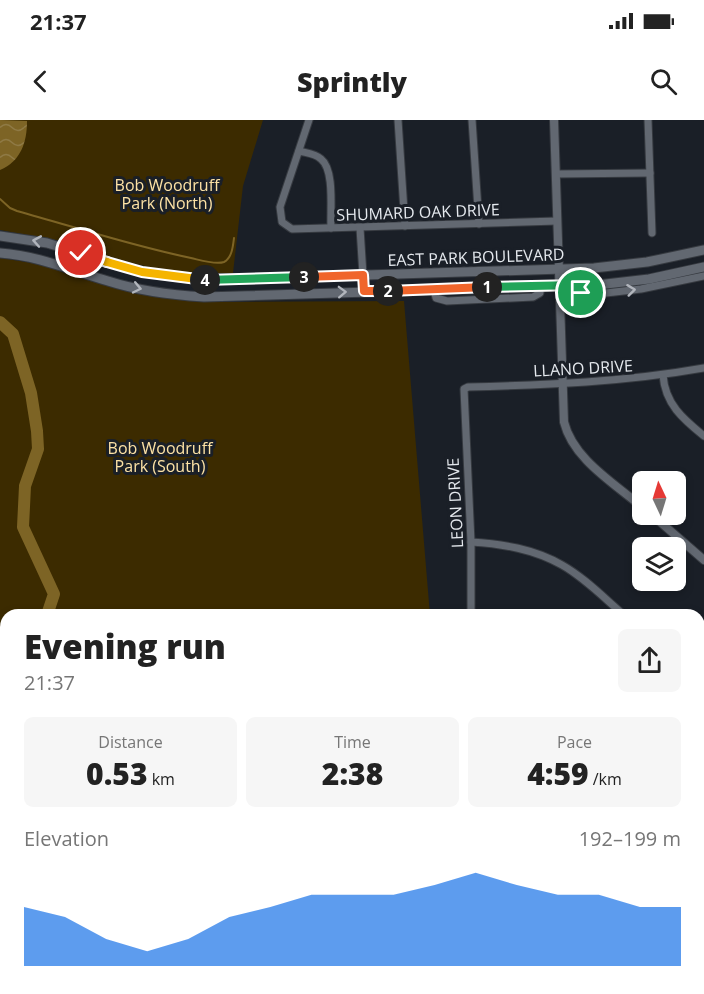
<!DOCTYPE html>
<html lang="en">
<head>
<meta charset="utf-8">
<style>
  :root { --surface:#fff; --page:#f6f6f6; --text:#222; --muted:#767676; --accent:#1a73e8 }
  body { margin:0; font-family:"Open Sans",sans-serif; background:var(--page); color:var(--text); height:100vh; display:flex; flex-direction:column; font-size:22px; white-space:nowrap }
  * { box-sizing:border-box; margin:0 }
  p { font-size:20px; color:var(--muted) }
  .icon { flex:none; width:33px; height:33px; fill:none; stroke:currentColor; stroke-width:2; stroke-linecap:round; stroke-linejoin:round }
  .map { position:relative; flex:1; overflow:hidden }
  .details { position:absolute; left:0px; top:489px; width:705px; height:386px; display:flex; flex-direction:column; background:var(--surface); border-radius:18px 18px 0 0; box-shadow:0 3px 9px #0003 }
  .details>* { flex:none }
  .needle { width:39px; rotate:356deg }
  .tools { position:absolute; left:632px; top:351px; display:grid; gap:12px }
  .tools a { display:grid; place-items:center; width:54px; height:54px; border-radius:9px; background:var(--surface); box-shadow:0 3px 9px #0003; font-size:30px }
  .pin { position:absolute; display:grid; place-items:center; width:51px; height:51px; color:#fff; margin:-26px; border:3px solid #fff; border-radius:50%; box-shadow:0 2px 6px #0007 }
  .km { position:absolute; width:30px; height:30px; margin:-15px; border-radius:50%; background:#222; color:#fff; font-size:16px; line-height:30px; text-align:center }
  .round { display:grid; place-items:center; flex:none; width:63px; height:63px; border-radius:9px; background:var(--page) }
  .overview { display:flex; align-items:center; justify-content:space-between; height:102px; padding:0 24px }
  h1 { font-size:33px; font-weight:800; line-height:45px }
  .figures { display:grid; grid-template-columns:repeat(3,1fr); gap:9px; height:102px; padding:6px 24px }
  .figures div { display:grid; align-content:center; border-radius:9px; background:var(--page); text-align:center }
  .figures b { font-size:30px; font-weight:800 }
  .figures small { font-size:16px; font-weight:400 }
  .figures p { font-size:16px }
  .chart { height:168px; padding:12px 24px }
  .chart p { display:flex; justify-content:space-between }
  .chart svg { width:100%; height:108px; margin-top:6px; fill:var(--accent); opacity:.7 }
  .status { display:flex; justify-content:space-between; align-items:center; height:42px; padding:0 30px; background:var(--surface); direction:ltr }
  .status svg { height:16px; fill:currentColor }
  header { display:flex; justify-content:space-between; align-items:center; height:78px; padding:0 24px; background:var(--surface); font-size:27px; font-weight:800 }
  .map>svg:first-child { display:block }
  .grass { fill:url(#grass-tufts) }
  .park { fill:#3c2b00 }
  .water { fill:url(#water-waves) }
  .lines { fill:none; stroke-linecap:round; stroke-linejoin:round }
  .stream { stroke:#7d6425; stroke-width:2 }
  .river { stroke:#7d6425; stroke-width:12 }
  .minor-casing { stroke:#363a40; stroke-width:9 }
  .tertiary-casing { stroke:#363a40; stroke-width:10 }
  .secondary-casing { stroke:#363a40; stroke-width:11 }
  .minor { stroke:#626871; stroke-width:7 }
  .tertiary { stroke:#626871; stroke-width:8 }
  .secondary { stroke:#626871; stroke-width:9 }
  .oneway { stroke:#b1b5bc }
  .split-1-casing { stroke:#fff; stroke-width:12 }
  .split-2-casing { stroke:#fff; stroke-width:12 }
  .split-3-casing { stroke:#fff; stroke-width:12 }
  .split-4-casing { stroke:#fff; stroke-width:12 }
  .split-5-casing { stroke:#fff; stroke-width:12 }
  .split-6-casing { stroke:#fff; stroke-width:12 }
  .split-1 { stroke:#22a559; stroke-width:8 }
  .split-2 { stroke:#f0652b; stroke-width:8 }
  .split-3 { stroke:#f0652b; stroke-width:8 }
  .split-4 { stroke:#22a559; stroke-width:8 }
  .split-5 { stroke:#f5b400; stroke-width:8 }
  .split-6 { stroke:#f5b400; stroke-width:8 }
  .labels { text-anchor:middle; stroke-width:6; stroke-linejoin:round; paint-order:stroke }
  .park-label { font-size:16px; fill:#fde2a5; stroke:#1a1f27 }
  .street-label { font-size:16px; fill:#e5e9ee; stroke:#1a1f27 }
</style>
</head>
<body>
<div class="status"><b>21:37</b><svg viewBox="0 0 49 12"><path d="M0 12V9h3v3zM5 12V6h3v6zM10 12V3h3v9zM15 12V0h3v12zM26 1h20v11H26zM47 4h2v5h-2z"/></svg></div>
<header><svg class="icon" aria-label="back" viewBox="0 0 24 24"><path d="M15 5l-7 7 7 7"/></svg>Sprintly<svg class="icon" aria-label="search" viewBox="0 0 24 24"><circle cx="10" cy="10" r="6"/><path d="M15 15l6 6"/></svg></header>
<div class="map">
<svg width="704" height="874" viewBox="0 0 704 874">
  <defs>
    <pattern id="grass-tufts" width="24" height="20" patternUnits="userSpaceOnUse" patternTransform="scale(1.5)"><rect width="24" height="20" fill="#3c2b00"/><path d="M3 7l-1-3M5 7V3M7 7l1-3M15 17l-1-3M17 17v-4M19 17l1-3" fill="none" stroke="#4f4019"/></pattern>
    <pattern id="water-waves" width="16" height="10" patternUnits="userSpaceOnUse" patternTransform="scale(1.5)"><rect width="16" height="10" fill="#7d6425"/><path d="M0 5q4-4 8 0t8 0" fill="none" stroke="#8f7a45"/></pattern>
  </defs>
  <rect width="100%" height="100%" fill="#1a1f27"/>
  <!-- grass -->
  <path class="grass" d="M699,837L704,840V874H457L458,868H699Z"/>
  <!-- park -->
  <g class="park">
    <path d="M0,0H263L243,66L233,153H192L153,148L116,139L61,121L0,110Z"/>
    <path d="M0,138L40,144L127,171L187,181L232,182L404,181L430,495H6V848H0Z"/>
    <path d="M119,869H458L457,874H119Z"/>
  </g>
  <!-- water -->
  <path class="water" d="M0,0L27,1C27,22 21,41 0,50Z"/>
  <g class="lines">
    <!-- stream -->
    <g class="stream">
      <path d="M0,79L10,88L17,91C75,107 132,126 191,138C200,140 215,145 224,142C232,138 233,126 234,118"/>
      <path d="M0,526L6,525"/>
      <path d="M274,868L281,874"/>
      <path d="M249,874L253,870L259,868"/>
      <path d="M309,874H311"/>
    </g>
    <!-- river -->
    <path class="river" d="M0,202L13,214L31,273L37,311L38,329L25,366L23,407L54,474L47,495"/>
    <defs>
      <g id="minor">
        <path d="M309,0L280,87L282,102L292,109L557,101"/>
        <path d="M398,0L405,106"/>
        <path d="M472,0L479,104"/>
        <path d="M648,0L652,113"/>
        <path d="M299,31C306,33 315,33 321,39C335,50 330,91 331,108"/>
        <path d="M556,54L650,53"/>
        <path d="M360,108L364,171"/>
        <path d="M578,165L581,173H606L641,169L704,156"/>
        <path d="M434,169L436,178L447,181L533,177L540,173V166"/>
        <path d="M663,255C665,284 683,299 704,316"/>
        <path d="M471,422C503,424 534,429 562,445C585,458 604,478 624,495"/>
        <path d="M471,495V422L464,269L468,267C547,265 625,262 704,248"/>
        <path d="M699,556L704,559"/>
        <path d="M699,635L704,626"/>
        <path d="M699,668L704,671"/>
        <path d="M699,778L704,782"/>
        <path d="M20,868V874"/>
      </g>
      <g id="tertiary">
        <path d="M554,0L564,302C573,339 614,363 642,387"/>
        <path d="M651,394L704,440"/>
      </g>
      <g id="secondary">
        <path d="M0,116L47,123L142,152L205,160L594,148L647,142L704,130"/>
        <path d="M0,133C40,136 70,150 108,161C139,171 172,175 204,177L597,165L649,159L704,147"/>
      </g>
    </defs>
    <!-- minor casing -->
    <use href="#minor" class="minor-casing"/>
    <!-- tertiary casing -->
    <use href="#tertiary" class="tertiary-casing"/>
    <!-- secondary casing -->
    <use href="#secondary" class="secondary-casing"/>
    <!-- minor -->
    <use href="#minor" class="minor"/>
    <!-- tertiary -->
    <use href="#tertiary" class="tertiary"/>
    <!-- secondary -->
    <use href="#secondary" class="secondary"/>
  </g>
  <!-- one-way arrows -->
  <defs><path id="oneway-chevron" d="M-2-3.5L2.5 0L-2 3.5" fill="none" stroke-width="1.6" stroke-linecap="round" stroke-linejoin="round" transform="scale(1.5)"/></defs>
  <g class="oneway">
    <use href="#oneway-chevron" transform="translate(37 121) rotate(-170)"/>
    <use href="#oneway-chevron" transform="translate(137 168) rotate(12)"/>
    <use href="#oneway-chevron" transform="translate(631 170) rotate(-7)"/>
    <use href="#oneway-chevron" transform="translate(342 172) rotate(-2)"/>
  </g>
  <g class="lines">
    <defs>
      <path id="split-1" d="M487,167L578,165L581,173"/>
      <path id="split-2" d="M388,171L487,167"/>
      <path id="split-3" d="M304,157L363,155L364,171H388"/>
      <path id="split-4" d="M205,160L304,157"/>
      <path id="split-5" d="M107,142L142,152L205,160"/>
      <path id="split-6" d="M81,133L107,142"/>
    </defs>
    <!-- split-1 casing -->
    <use href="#split-1" class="split-1-casing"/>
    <!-- split-2 casing -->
    <use href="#split-2" class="split-2-casing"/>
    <!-- split-3 casing -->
    <use href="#split-3" class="split-3-casing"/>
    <!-- split-4 casing -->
    <use href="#split-4" class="split-4-casing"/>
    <!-- split-5 casing -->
    <use href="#split-5" class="split-5-casing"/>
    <!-- split-6 casing -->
    <use href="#split-6" class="split-6-casing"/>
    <!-- split-1 -->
    <use href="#split-1" class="split-1"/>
    <!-- split-2 -->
    <use href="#split-2" class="split-2"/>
    <!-- split-3 -->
    <use href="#split-3" class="split-3"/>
    <!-- split-4 -->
    <use href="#split-4" class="split-4"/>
    <!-- split-5 -->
    <use href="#split-5" class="split-5"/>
    <!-- split-6 -->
    <use href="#split-6" class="split-6"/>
  </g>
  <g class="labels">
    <!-- park labels -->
    <g class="park-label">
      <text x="167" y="71">Bob Woodruff<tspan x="167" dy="18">Park (North)</tspan></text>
      <text x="160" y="334">Bob Woodruff<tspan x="160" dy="18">Park (South)</tspan></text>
    </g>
    <!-- street labels -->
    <g class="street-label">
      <text transform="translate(418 92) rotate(-2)" y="6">SHUMARD OAK DRIVE</text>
      <text transform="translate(476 137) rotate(-2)" y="6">EAST PARK BOULEVARD</text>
      <text transform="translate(583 248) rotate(-3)" y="6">LLANO DRIVE</text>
      <text transform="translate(455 383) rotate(-93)" y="6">LEON DRIVE</text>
    </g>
  </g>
</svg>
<div class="tools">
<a><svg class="needle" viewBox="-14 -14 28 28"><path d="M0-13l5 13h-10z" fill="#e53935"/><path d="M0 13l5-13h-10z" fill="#767676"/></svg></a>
<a><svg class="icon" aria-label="layers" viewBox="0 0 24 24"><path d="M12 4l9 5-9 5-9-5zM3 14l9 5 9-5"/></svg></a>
</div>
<div class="pin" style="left:581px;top:173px;background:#1e9e55"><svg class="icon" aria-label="arrive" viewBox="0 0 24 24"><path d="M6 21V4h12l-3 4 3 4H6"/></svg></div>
<div class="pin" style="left:81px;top:133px;background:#d93025"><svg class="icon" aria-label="check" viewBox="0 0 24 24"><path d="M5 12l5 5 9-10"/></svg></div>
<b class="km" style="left:487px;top:167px">1</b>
<b class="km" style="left:388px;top:171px">2</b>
<b class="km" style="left:304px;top:157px">3</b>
<b class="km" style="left:205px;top:160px">4</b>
<section class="details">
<div class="overview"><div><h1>Evening run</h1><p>21:37</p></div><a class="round"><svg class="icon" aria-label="share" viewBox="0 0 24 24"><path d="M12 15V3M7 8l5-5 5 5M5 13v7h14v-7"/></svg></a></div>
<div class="figures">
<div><p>Distance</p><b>0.53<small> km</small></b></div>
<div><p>Time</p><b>2:38</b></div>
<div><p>Pace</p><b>4:59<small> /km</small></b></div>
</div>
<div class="chart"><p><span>Elevation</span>192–199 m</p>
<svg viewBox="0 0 160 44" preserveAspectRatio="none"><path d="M0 44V20L10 24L20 33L30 38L40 33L50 24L60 20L70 15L80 15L90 15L100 11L110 6L120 11L130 15L140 15L150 20L160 20V44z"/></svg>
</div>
</section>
</div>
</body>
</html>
